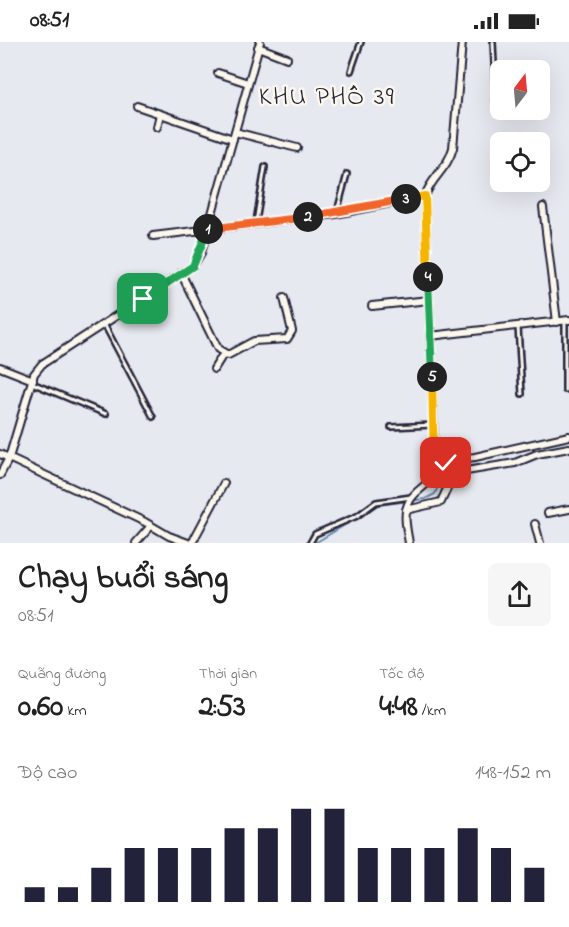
<!DOCTYPE html>
<html lang="vi">
<head>
<meta charset="utf-8">
<style>
  :root { --surface:#fff; --page:#f6f6f6; --text:#222; --muted:#767676; --accent:#22223b }
  body { margin:0; font-family:"Indie Flower",sans-serif; background:var(--page); color:var(--text); height:100vh; display:flex; flex-direction:column; font-size:22px; white-space:nowrap }
  * { box-sizing:border-box; margin:0 }
  p { font-size:20px; color:var(--muted) }
  .icon { flex:none; width:33px; height:33px; fill:none; stroke:currentColor; stroke-width:2; stroke-linecap:round; stroke-linejoin:round }
  .map { position:relative; height:501px; overflow:hidden }
  .details { display:flex; flex-direction:column; background:var(--surface); flex:1 }
  .details>* { flex:none }
  .needle { width:39px; rotate:16deg }
  .fabs { position:absolute; left:490px; top:18px; display:grid; gap:12px }
  .fabs a { display:grid; place-items:center; width:60px; height:60px; border-radius:9px; background:var(--surface); box-shadow:0 6px 24px #0002; font-size:30px }
  .pin { position:absolute; display:grid; place-items:center; width:51px; height:51px; color:#fff; margin:-26px; border-radius:12px; box-shadow:0 3px 9px #0006 }
  .km { position:absolute; width:30px; height:30px; margin:-15px; border-radius:50%; background:#222; color:#fff; font-size:16px; line-height:30px; text-align:center }
  .round { display:grid; place-items:center; flex:none; width:63px; height:63px; border-radius:9px; background:var(--page) }
  .summary { display:flex; align-items:center; justify-content:space-between; height:102px; padding:0 18px }
  h1 { font-size:33px; font-weight:700; line-height:45px }
  .stats { display:grid; grid-template-columns:repeat(3,1fr); gap:9px; height:102px; padding:6px 18px }
  .stats div { display:grid; align-content:center }
  .stats b { font-size:30px; font-weight:700 }
  .stats small { font-size:16px; font-weight:400 }
  .stats p { font-size:16px }
  .chart { height:168px; padding:12px 18px }
  .chart p { display:flex; justify-content:space-between }
  .chart svg { width:100%; height:108px; margin-top:6px; stroke:var(--accent); stroke-width:6 }
  .status { display:flex; justify-content:space-between; align-items:center; height:42px; padding:0 30px; background:var(--surface); direction:ltr }
  .status svg { height:16px; fill:currentColor }
  .map>svg:first-child { display:block }
  .lines { fill:none; stroke-linecap:round; stroke-linejoin:round }
  .stream { stroke:#6687a9; stroke-width:2 }
  .service-casing { stroke:#22223b; stroke-width:8 }
  .minor-casing { stroke:#22223b; stroke-width:10 }
  .service { stroke:#fbf7ec; stroke-width:3 }
  .minor { stroke:#fbf7ec; stroke-width:6 }
  .split-1-casing { stroke:#fff; stroke-width:12 }
  .split-2-casing { stroke:#fff; stroke-width:12 }
  .split-3-casing { stroke:#fff; stroke-width:12 }
  .split-4-casing { stroke:#fff; stroke-width:12 }
  .split-5-casing { stroke:#fff; stroke-width:12 }
  .split-6-casing { stroke:#fff; stroke-width:12 }
  .split-1 { stroke:#22a559; stroke-width:8 }
  .split-2 { stroke:#f0652b; stroke-width:8 }
  .split-3 { stroke:#f0652b; stroke-width:8 }
  .split-4 { stroke:#f5b400; stroke-width:8 }
  .split-5 { stroke:#22a559; stroke-width:8 }
  .split-6 { stroke:#f5b400; stroke-width:8 }
  .labels { text-anchor:middle; stroke-width:5; stroke-linejoin:round; paint-order:stroke }
  .neighbourhood-label { font-size:26px; letter-spacing:1.5px; fill:#22223b; stroke:#fbf7ec }
</style>
</head>
<body>
<div class="status"><b>08:51</b><svg viewBox="0 0 49 12"><path d="M0 12V9h3v3zM5 12V6h3v6zM10 12V3h3v9zM15 12V0h3v12zM26 1h20v11H26zM47 4h2v5h-2z"/></svg></div>
<div class="map">
<svg width="569" height="501" viewBox="0 0 569 501">
  <rect width="100%" height="100%" fill="#e7e9f0"/>
  <filter id="ink" filterUnits="userSpaceOnUse"><feTurbulence type="fractalNoise" baseFrequency=".0167" numOctaves="2"/><feDisplacementMap in="SourceGraphic" scale="12" xChannelSelector="R" yChannelSelector="G"/><feConvolveMatrix kernelMatrix="1 2 1 2 8 2 1 2 1" color-interpolation-filters="sRGB"/></filter>
  <g filter="url(#ink)">
    <g class="lines">
      <!-- stream -->
      <path class="stream" d="M315,501L378,463L425,457L435,452C445,423 449,424 478,417"/>
      <defs>
        <g id="service">
          <path d="M493,0L496,63"/>
          <path d="M351,29L361,0"/>
          <path d="M337,170L347,132"/>
          <path d="M256,180L265,125"/>
          <path d="M104,282L153,375"/>
          <path d="M518,285L522,352"/>
          <path d="M32,341L106,372"/>
          <path d="M565,348V279"/>
          <path d="M391,385L433,383"/>
          <path d="M310,501L315,492L357,474L376,460L411,455"/>
        </g>
        <g id="minor">
          <path d="M258,5L287,16"/>
          <path d="M218,31L248,41"/>
          <path d="M137,64L233,97"/>
          <path d="M157,85L160,72"/>
          <path d="M235,90L297,106"/>
          <path d="M543,165L557,280"/>
          <path d="M153,194L336,172L425,154"/>
          <path d="M181,231L218,307L228,313L254,299L287,297L292,289L284,256"/>
          <path d="M372,264L429,258"/>
          <path d="M430,294L569,278"/>
          <path d="M0,325L33,338"/>
          <path d="M214,327L224,311"/>
          <path d="M0,412L145,480L169,494L188,501"/>
          <path d="M434,420L475,415L569,394"/>
          <path d="M0,433L9,416L34,332L42,322L193,224L201,211L260,0"/>
          <path d="M406,468L441,460L454,431L515,421L537,412L569,406"/>
          <path d="M548,471L569,467"/>
          <path d="M535,482L540,501"/>
          <path d="M136,501L150,485"/>
          <path d="M192,501L224,441"/>
          <path d="M409,501C407,489 403,473 408,462C416,443 433,448 435,419L425,154C432,134 447,128 453,106L462,0"/>
        </g>
      </defs>
      <!-- service casing -->
      <use href="#service" class="service-casing"/>
      <!-- minor casing -->
      <use href="#minor" class="minor-casing"/>
      <!-- service -->
      <use href="#service" class="service"/>
      <!-- minor -->
      <use href="#minor" class="minor"/>
    </g>
  </g>
  <g class="lines" filter="url(#ink)">
    <defs>
      <path id="split-1" d="M143,257L193,224L208,187"/>
      <path id="split-2" d="M208,187L308,175"/>
      <path id="split-3" d="M308,175L406,157"/>
      <path id="split-4" d="M406,157L425,154L428,235"/>
      <path id="split-5" d="M428,235L432,335"/>
      <path id="split-6" d="M432,335L434,420L446,421"/>
    </defs>
    <!-- split-1 casing -->
    <use href="#split-1" class="split-1-casing"/>
    <!-- split-2 casing -->
    <use href="#split-2" class="split-2-casing"/>
    <!-- split-3 casing -->
    <use href="#split-3" class="split-3-casing"/>
    <!-- split-4 casing -->
    <use href="#split-4" class="split-4-casing"/>
    <!-- split-5 casing -->
    <use href="#split-5" class="split-5-casing"/>
    <!-- split-6 casing -->
    <use href="#split-6" class="split-6-casing"/>
    <!-- split-1 -->
    <use href="#split-1" class="split-1"/>
    <!-- split-2 -->
    <use href="#split-2" class="split-2"/>
    <!-- split-3 -->
    <use href="#split-3" class="split-3"/>
    <!-- split-4 -->
    <use href="#split-4" class="split-4"/>
    <!-- split-5 -->
    <use href="#split-5" class="split-5"/>
    <!-- split-6 -->
    <use href="#split-6" class="split-6"/>
  </g>
  <g class="labels">
    <!-- neighbourhood labels -->
    <g class="neighbourhood-label">
      <text x="327" y="62">KHU PHỐ 39</text>
    </g>
  </g>
</svg>
<div class="fabs">
<a><svg class="needle" viewBox="-14 -14 28 28"><path d="M0-13l5 13h-10z" fill="#e53935"/><path d="M0 13l5-13h-10z" fill="#767676"/></svg></a>
<a><svg class="icon" aria-label="locate" viewBox="0 0 24 24"><circle cx="12" cy="12" r="6"/><path d="M12 2v4M12 18v4M2 12h4M18 12h4"/></svg></a>
</div>
<div class="pin" style="left:143px;top:257px;background:#1e9e55"><svg class="icon" aria-label="arrive" viewBox="0 0 24 24"><path d="M6 21V4h12l-3 4 3 4H6"/></svg></div>
<div class="pin" style="left:446px;top:421px;background:#d93025"><svg class="icon" aria-label="check" viewBox="0 0 24 24"><path d="M5 12l5 5 9-10"/></svg></div>
<b class="km" style="left:208px;top:187px">1</b>
<b class="km" style="left:308px;top:175px">2</b>
<b class="km" style="left:406px;top:157px">3</b>
<b class="km" style="left:428px;top:235px">4</b>
<b class="km" style="left:432px;top:335px">5</b>
</div>
<section class="details">
<div class="summary"><div><h1>Chạy buổi sáng</h1><p>08:51</p></div><a class="round"><svg class="icon" aria-label="share" viewBox="0 0 24 24"><path d="M12 15V3M7 8l5-5 5 5M5 13v7h14v-7"/></svg></a></div>
<div class="stats">
<div><p>Quãng đường</p><b>0.60<small> km</small></b></div>
<div><p>Thời gian</p><b>2:53</b></div>
<div><p>Tốc độ</p><b>4:48<small> /km</small></b></div>
</div>
<div class="chart"><p><span>Độ cao</span>148–152 m</p>
<svg viewBox="0 0 160 44" preserveAspectRatio="none"><path d="M5 44V38M15 44V38M25 44V30M35 44V22M45 44V22M55 44V22M65 44V14M75 44V14M85 44V6M95 44V6M105 44V22M115 44V22M125 44V22M135 44V14M145 44V22M155 44V30"/></svg>
</div>
</section>
</body>
</html>
